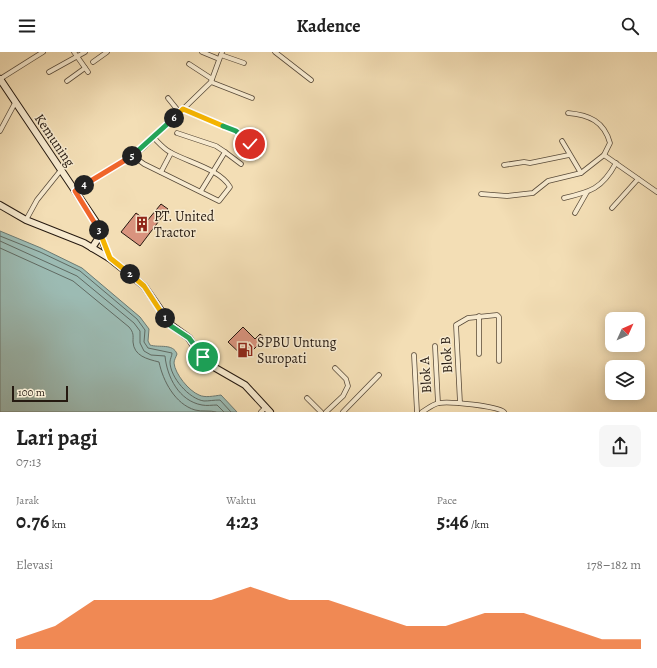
<!DOCTYPE html>
<html lang="id">
<head>
<meta charset="utf-8">
<style>
  :root { --surface:#fff; --page:#f6f6f6; --text:#222; --muted:#767676; --accent:#ea580c }
  body { margin:0; font-family:Alegreya,serif; background:var(--page); color:var(--text); height:100vh; display:flex; flex-direction:column; font-size:15px; white-space:nowrap }
  * { box-sizing:border-box; margin:0 }
  p { font-size:13px; color:var(--muted) }
  .icon { flex:none; width:22px; height:22px; fill:none; stroke:currentColor; stroke-width:2; stroke-linecap:round; stroke-linejoin:round }
  .map { position:relative; height:360px; overflow:hidden }
  .panel { display:flex; flex-direction:column; background:var(--surface); flex:1 }
  .panel>* { flex:none }
  .needle { width:26px; rotate:45deg }
  .buttons { position:absolute; left:605px; top:260px; display:grid; gap:8px }
  .buttons a { display:grid; place-items:center; width:40px; height:40px; border-radius:8px; background:var(--surface); box-shadow:0 2px 10px #0003; font-size:20px }
  .scale { position:absolute; left:12px; bottom:10px; width:56px; box-sizing:border-box; padding-left:4px; border:2px solid #251910; border-top:0; font-size:11px; line-height:14px; white-space:nowrap; color:#251910; -webkit-text-stroke:3px #f7eacf; paint-order:stroke }
  .pin { position:absolute; display:grid; place-items:center; width:34px; height:34px; color:#fff; margin:-17px; border:2px solid #fff; border-radius:50%; box-shadow:0 1px 4px #0007 }
  .km { position:absolute; width:20px; height:20px; margin:-10px; border-radius:50%; background:#222; color:#fff; font-size:11px; line-height:20px; text-align:center }
  .round { display:grid; place-items:center; flex:none; width:42px; height:42px; border-radius:8px; background:var(--page) }
  .overview { display:flex; align-items:center; justify-content:space-between; height:68px; padding:0 16px }
  h1 { font-size:22px; font-weight:700; line-height:30px }
  .metrics { display:grid; grid-template-columns:repeat(3,1fr); gap:6px; height:68px; padding:4px 16px }
  .metrics div { display:grid; align-content:center }
  .metrics b { font-size:20px; font-weight:700 }
  .metrics small { font-size:11px; font-weight:400 }
  .metrics p { font-size:11px }
  .chart { height:112px; padding:8px 16px }
  .chart p { display:flex; justify-content:space-between }
  .chart svg { width:100%; height:72px; margin-top:4px; fill:var(--accent); opacity:.7 }
  header { display:flex; justify-content:space-between; align-items:center; height:52px; padding:0 16px; background:var(--surface); font-size:18px; font-weight:700 }
  .map>svg:first-child { display:block }
  .water { fill:#9cbbb3; stroke:#6c7a72 }
  .lines { fill:none; stroke-linecap:round; stroke-linejoin:round }
  .shore { stroke:#606a62; stroke-width:1 }
  .building { fill:#da947f; stroke:#251910 }
  .street-casing { stroke:#584a39; stroke-width:5.5 }
  .secondary-casing { stroke:#251910; stroke-width:8 }
  .street { stroke:#f7eacf; stroke-width:4 }
  .secondary { stroke:#f7eacf; stroke-width:6 }
  .split-1-casing { stroke:#fff; stroke-width:8 }
  .split-2-casing { stroke:#fff; stroke-width:8 }
  .split-3-casing { stroke:#fff; stroke-width:8 }
  .split-4-casing { stroke:#fff; stroke-width:8 }
  .split-5-casing { stroke:#fff; stroke-width:8 }
  .split-6-casing { stroke:#fff; stroke-width:8 }
  .split-7-casing { stroke:#fff; stroke-width:8 }
  .split-8-casing { stroke:#fff; stroke-width:8 }
  .split-1 { stroke:#22a559; stroke-width:5 }
  .split-2 { stroke:#f5b400; stroke-width:5 }
  .split-3 { stroke:#f5b400; stroke-width:5 }
  .split-4 { stroke:#f0652b; stroke-width:5 }
  .split-5 { stroke:#f0652b; stroke-width:5 }
  .split-6 { stroke:#22a559; stroke-width:5 }
  .split-7 { stroke:#f5b400; stroke-width:5 }
  .split-8 { stroke:#22a559; stroke-width:5 }
  .labels { text-anchor:middle; stroke-width:3; stroke-linejoin:round; paint-order:stroke }
  .street-label { font-size:14px; fill:#251910; stroke:#f7eacf }
  .poi-label { font-size:14px; fill:#251910; stroke:#f7eacf; text-anchor:start }
</style>
</head>
<body>
<header><svg class="icon" aria-label="menu" viewBox="0 0 24 24"><path d="M4 6h16M4 12h16M4 18h16"/></svg>Kadence<svg class="icon" aria-label="search" viewBox="0 0 24 24"><circle cx="10" cy="10" r="6"/><path d="M15 15l6 6"/></svg></header>
<div class="map">
<svg width="657" height="360" viewBox="0 0 657 360">
  <rect width="100%" height="100%" fill="#f3deb5"/>
  <filter id="stains"><feTurbulence type="fractalNoise" baseFrequency=".005" numOctaves="4"/><feColorMatrix values="0 0 0 0 .2 0 0 0 0 .09 0 0 0 0 .02 0 0 0 .5 -.17"/></filter>
  <radialGradient id="worn" r=".72"><stop offset=".6" stop-color="#630" stop-opacity="0"/><stop offset="1" stop-color="#630" stop-opacity=".3"/></radialGradient>
  <!-- water -->
  <path class="water" d="M0,179L41,196L82,216L140,265L149,277L148,289L150,293C159,296 173,291 177,302C176,305 174,308 174,311C175,322 189,339 199,343C205,346 214,344 221,343L237,360H0Z"/>
  <g class="lines">
    <!-- shore -->
    <g class="shore">
      <path d="M0,184L40,200L80,219L137,267L145,278L144,290L148,296L172,301C172,304 170,307 170,310C170,325 189,347 204,349C209,349 214,348 220,348L231,360"/>
      <path d="M0,189L77,224L134,271L140,279V291L144,299L151,303L165,304C167,325 179,349 202,353C207,354 212,353 217,353L224,360"/>
      <path d="M0,196L73,229L129,275C134,281 133,283 133,290C134,304 147,307 159,310C163,329 175,352 195,358C202,360 210,358 216,360"/>
    </g>
  </g>
  <!-- building -->
  <g class="building">
    <path d="M161,152L168,157L140,194L121,180L136,161L147,169Z"/>
    <path d="M243,275L255,287L260,282L265,286L245,306L228,290Z"/>
  </g>
  <g class="lines">
    <defs>
      <g id="street">
        <path d="M74,0L88,20"/>
        <path d="M202,0L219,7"/>
        <path d="M275,0L311,28"/>
        <path d="M221,3L244,11"/>
        <path d="M93,10L107,0"/>
        <path d="M189,12L212,27"/>
        <path d="M49,20L85,0"/>
        <path d="M0,27L43,0"/>
        <path d="M67,29L85,16"/>
        <path d="M211,30L252,46"/>
        <path d="M168,46L180,61"/>
        <path d="M183,57L236,79L250,92"/>
        <path d="M568,61C589,63 604,69 610,91L604,103"/>
        <path d="M0,79L15,51"/>
        <path d="M177,81L216,94L225,100L201,139"/>
        <path d="M562,89L581,121"/>
        <path d="M225,100L241,112"/>
        <path d="M133,104L144,112L219,149L230,135C220,117 187,110 170,100C164,97 159,91 154,86"/>
        <path d="M504,113L524,110L530,111L569,103"/>
        <path d="M161,120L171,101"/>
        <path d="M75,139L133,104L144,95L211,30L222,0"/>
        <path d="M481,142L507,144L533,141L548,129L581,121L604,103L657,140"/>
        <path d="M564,146C590,140 602,137 616,111"/>
        <path d="M612,156L638,127"/>
        <path d="M575,161L587,140"/>
        <path d="M26,168L37,148L61,118"/>
        <path d="M435,294L438,351"/>
        <path d="M479,302V264"/>
        <path d="M414,303L417,360"/>
        <path d="M307,346L321,360"/>
        <path d="M460,351L456,273L468,266L497,263L499,265V309"/>
        <path d="M261,360L266,355"/>
        <path d="M326,360L343,344L348,334L346,327L335,316"/>
        <path d="M343,360L379,323"/>
        <path d="M422,360C427,357 433,352 439,351C449,349 497,354 504,360"/>
      </g>
      <g id="secondary">
        <path d="M0,27L96,170L109,206"/>
        <path d="M0,153L26,168L84,191L109,206L144,234L171,273L189,286L198,300L212,314L245,333L270,360"/>
        <path d="M92,196L101,182"/>
      </g>
    </defs>
    <!-- street casing -->
    <use href="#street" class="street-casing"/>
    <!-- secondary casing -->
    <use href="#secondary" class="secondary-casing"/>
    <!-- street -->
    <use href="#street" class="street"/>
    <!-- secondary -->
    <use href="#secondary" class="secondary"/>
  </g>
  <g class="lines">
    <defs>
      <path id="split-1" d="M165,266L171,274L189,286L203,305"/>
      <path id="split-2" d="M130,222L144,234L165,266"/>
      <path id="split-3" d="M99,178L110,206L130,222"/>
      <path id="split-4" d="M84,133L75,139L99,178"/>
      <path id="split-5" d="M84,133L132,104"/>
      <path id="split-6" d="M132,104L174,66"/>
      <path id="split-7" d="M174,66L183,57L223,74"/>
      <path id="split-8" d="M223,74L236,79L250,92"/>
    </defs>
    <!-- split-1 casing -->
    <use href="#split-1" class="split-1-casing"/>
    <!-- split-2 casing -->
    <use href="#split-2" class="split-2-casing"/>
    <!-- split-3 casing -->
    <use href="#split-3" class="split-3-casing"/>
    <!-- split-4 casing -->
    <use href="#split-4" class="split-4-casing"/>
    <!-- split-5 casing -->
    <use href="#split-5" class="split-5-casing"/>
    <!-- split-6 casing -->
    <use href="#split-6" class="split-6-casing"/>
    <!-- split-7 casing -->
    <use href="#split-7" class="split-7-casing"/>
    <!-- split-8 casing -->
    <use href="#split-8" class="split-8-casing"/>
    <!-- split-1 -->
    <use href="#split-1" class="split-1"/>
    <!-- split-2 -->
    <use href="#split-2" class="split-2"/>
    <!-- split-3 -->
    <use href="#split-3" class="split-3"/>
    <!-- split-4 -->
    <use href="#split-4" class="split-4"/>
    <!-- split-5 -->
    <use href="#split-5" class="split-5"/>
    <!-- split-6 -->
    <use href="#split-6" class="split-6"/>
    <!-- split-7 -->
    <use href="#split-7" class="split-7"/>
    <!-- split-8 -->
    <use href="#split-8" class="split-8"/>
  </g>
  <!-- icons -->
  <defs>
    <symbol id="building-bare" viewBox="-9 -9 18 18"><path d="M-4-6H4V6H1V3H-1V6H-4ZM-2.5-4.3h1.7v1.8h-1.7ZM.8-4.3h1.7v1.8H.8ZM-2.5-1h1.7V.8h-1.7ZM.8-1h1.7V.8H.8Z" fill="#8f2418" stroke="#f7eacf" stroke-width="2.5" paint-order="stroke"/></symbol>
    <symbol id="fuel-bare" viewBox="-9 -9 18 18"><path d="M-5.5-6h7V0h2V4h1.3V-2.5L3-4.5l.8-.8L6-3V5H2.5V1h-1V6h-7ZM-4.2-4.7v3.2H.2V-4.7Z" fill="#8f2418" stroke="#f7eacf" stroke-width="2.5" paint-order="stroke"/></symbol>
  </defs>
  <g fill-rule="evenodd">
    <use href="#building-bare" x="131" y="161" width="22" height="22"/>
    <use href="#fuel-bare" x="234" y="287" width="22" height="22"/>
  </g>
  <g class="labels">
    <!-- street labels -->
    <g class="street-label">
      <text transform="translate(55 88) rotate(56)" y="5">Kemuning</text>
      <text transform="translate(446 303) rotate(-94)" y="5">Blok B</text>
      <text transform="translate(425 323) rotate(-94)" y="5">Blok A</text>
    </g>
    <!-- poi labels -->
    <g class="poi-label">
      <text x="154" y="169">PT. United<tspan x="154" dy="16">Tractor</tspan></text>
      <text x="257" y="295">SPBU Untung<tspan x="257" dy="16">Suropati</tspan></text>
    </g>
  </g>
  <rect width="100%" height="100%" filter="url(#stains)"/>
  <rect width="100%" height="100%" fill="url(#worn)"/>
</svg>
<div class="buttons">
<a><svg class="needle" viewBox="-14 -14 28 28"><path d="M0-13l5 13h-10z" fill="#e53935"/><path d="M0 13l5-13h-10z" fill="#767676"/></svg></a>
<a><svg class="icon" aria-label="layers" viewBox="0 0 24 24"><path d="M12 4l9 5-9 5-9-5zM3 14l9 5 9-5"/></svg></a>
</div>
<div class="scale">100 m</div>
<div class="pin" style="left:203px;top:305px;background:#1e9e55"><svg class="icon" aria-label="arrive" viewBox="0 0 24 24"><path d="M6 21V4h12l-3 4 3 4H6"/></svg></div>
<div class="pin" style="left:250px;top:92px;background:#d93025"><svg class="icon" aria-label="check" viewBox="0 0 24 24"><path d="M5 12l5 5 9-10"/></svg></div>
<b class="km" style="left:165px;top:266px">1</b>
<b class="km" style="left:130px;top:222px">2</b>
<b class="km" style="left:99px;top:178px">3</b>
<b class="km" style="left:84px;top:133px">4</b>
<b class="km" style="left:132px;top:104px">5</b>
<b class="km" style="left:174px;top:66px">6</b>
</div>
<section class="panel">
<div class="overview"><div><h1>Lari pagi</h1><p>07:13</p></div><a class="round"><svg class="icon" aria-label="share" viewBox="0 0 24 24"><path d="M12 15V3M7 8l5-5 5 5M5 13v7h14v-7"/></svg></a></div>
<div class="metrics">
<div><p>Jarak</p><b>0.76<small> km</small></b></div>
<div><p>Waktu</p><b>4:23</b></div>
<div><p>Pace</p><b>5:46<small> /km</small></b></div>
</div>
<div class="chart"><p><span>Elevasi</span>178–182 m</p>
<svg viewBox="0 0 160 44" preserveAspectRatio="none"><path d="M0 44V38L10 30L20 14L30 14L40 14L50 14L60 6L70 14L80 14L90 22L100 30L110 30L120 22L130 22L140 30L150 38L160 38V44z"/></svg>
</div>
</section>
</body>
</html>
